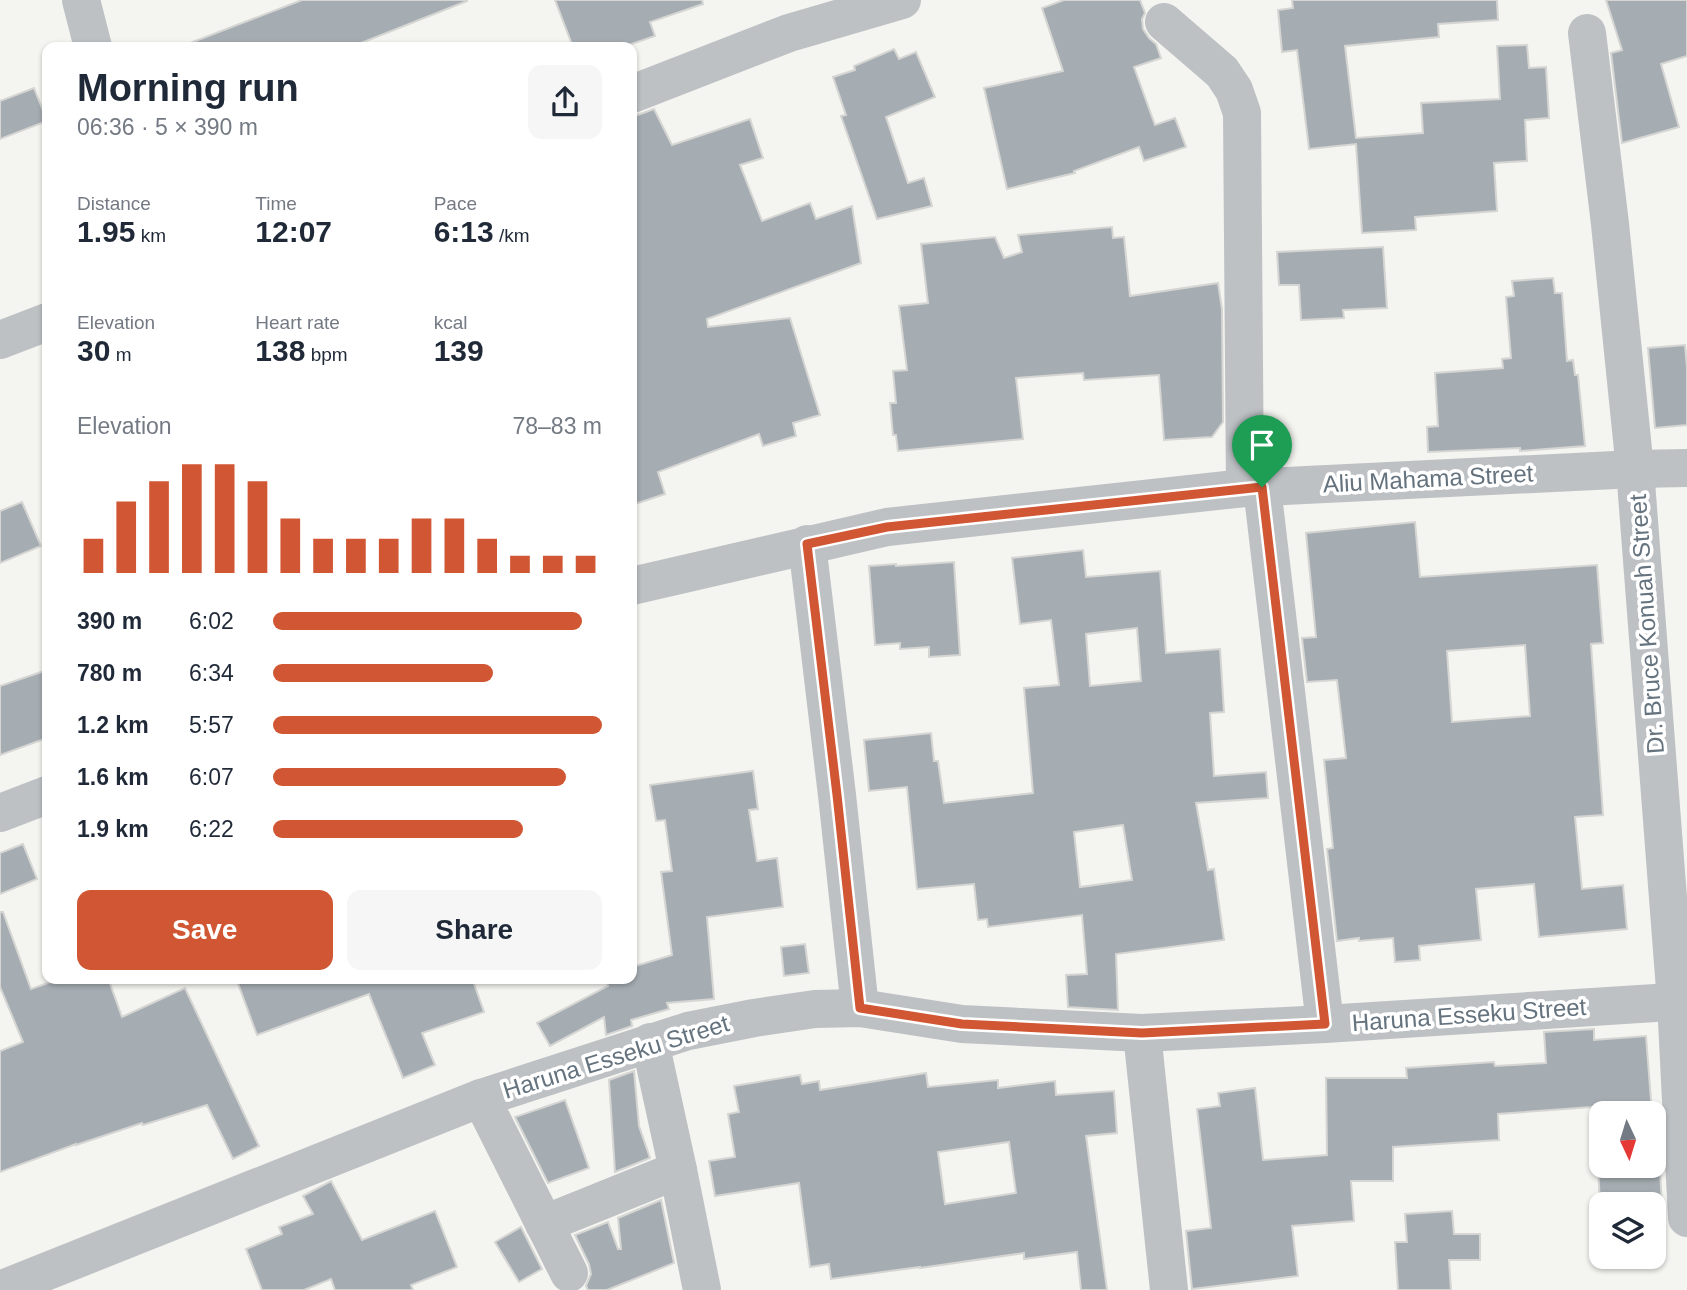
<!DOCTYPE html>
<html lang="en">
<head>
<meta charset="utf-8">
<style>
  :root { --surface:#fff; --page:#f6f6f7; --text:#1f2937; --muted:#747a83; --accent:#d15633 }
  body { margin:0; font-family:Arial,sans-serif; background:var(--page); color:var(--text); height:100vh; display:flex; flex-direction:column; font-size:26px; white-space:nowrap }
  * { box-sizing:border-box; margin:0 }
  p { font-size:23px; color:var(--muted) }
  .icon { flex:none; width:38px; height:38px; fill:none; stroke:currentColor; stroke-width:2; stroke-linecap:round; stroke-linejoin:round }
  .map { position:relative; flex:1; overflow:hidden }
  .panel { position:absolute; left:42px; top:42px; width:595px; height:942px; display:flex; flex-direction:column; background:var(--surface); border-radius:14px; box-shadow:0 2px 5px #0004 }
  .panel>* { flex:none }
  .needle { width:46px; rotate:176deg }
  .buttons { position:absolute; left:1589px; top:1101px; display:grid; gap:14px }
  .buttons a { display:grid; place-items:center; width:77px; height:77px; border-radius:14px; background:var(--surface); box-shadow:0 2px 5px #0004; font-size:35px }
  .pin { position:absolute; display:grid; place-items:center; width:60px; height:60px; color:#fff; margin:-72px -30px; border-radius:50% 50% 50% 0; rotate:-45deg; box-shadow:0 0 7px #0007 }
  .pin .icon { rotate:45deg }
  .round { display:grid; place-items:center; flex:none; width:74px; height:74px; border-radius:14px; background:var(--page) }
  .overview { display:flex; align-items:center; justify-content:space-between; height:119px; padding:0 35px }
  h1 { font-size:38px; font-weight:600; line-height:52px }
  .metrics { display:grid; grid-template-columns:repeat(3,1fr); gap:10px; height:119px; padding:7px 35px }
  .metrics div { display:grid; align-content:center }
  .metrics b { font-size:30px; font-weight:600 }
  .metrics small { font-size:19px; font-weight:400 }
  .metrics p { font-size:19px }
  .chart { height:196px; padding:14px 35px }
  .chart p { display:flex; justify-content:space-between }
  .chart svg { width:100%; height:126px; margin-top:7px; stroke:var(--accent); stroke-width:6 }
  .cta { display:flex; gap:14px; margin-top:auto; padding:14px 35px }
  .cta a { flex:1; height:80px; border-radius:14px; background:var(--accent); color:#fff; font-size:28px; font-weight:600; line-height:80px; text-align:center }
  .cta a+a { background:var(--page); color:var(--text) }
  ul { padding:0 35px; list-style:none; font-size:23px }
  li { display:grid; grid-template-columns:112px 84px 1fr; align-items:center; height:52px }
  li i { height:18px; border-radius:9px; background:var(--accent) }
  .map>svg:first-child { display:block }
  .building { fill:#a6adb2; stroke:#d5d5d3; stroke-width:2; fill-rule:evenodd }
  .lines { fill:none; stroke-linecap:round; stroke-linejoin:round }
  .minor { stroke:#bdc1c4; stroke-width:38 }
  .route-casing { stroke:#fff; stroke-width:14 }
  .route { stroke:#d15633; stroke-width:9 }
  .labels { text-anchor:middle; stroke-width:7; stroke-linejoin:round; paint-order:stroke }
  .street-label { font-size:24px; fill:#65737e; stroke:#fff }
</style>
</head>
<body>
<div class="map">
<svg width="1687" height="1290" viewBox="0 0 1687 1290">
  <rect width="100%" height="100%" fill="#f4f4f0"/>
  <!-- building -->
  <g class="building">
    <path d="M302,0H467V1L351,47H185V45Z"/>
    <path d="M555,0H702L703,4L650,22L655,36L623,47H573Z"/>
    <path d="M1064,0H1140L1145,13L1142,19L1143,29L1149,38L1156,44L1161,58L1134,67L1155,125L1175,118L1186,147L1144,161L1139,147L1074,171L1075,173L1007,189L984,88L1063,71L1042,8Z"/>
    <path d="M1292,0H1497L1498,20L1438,24L1439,37L1345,46L1356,138L1423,133L1421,103L1500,99L1497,46L1527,45L1529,68L1546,67L1549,118L1525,120L1527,161L1494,163L1497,211L1415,217L1416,230L1362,233L1356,144L1309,149L1297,50L1282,52L1278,10L1293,8Z"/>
    <path d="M1606,0H1687V56L1661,64L1679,127L1622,143L1611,53L1622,50Z"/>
    <path d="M894,49L899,59L916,52L935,97L886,117L908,183L924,178L932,206L877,219L841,116L846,115L833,77L855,70L854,66Z"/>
    <path d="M34,88L47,121L0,139V101Z"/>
    <path d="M654,109L672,145L750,119L763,158L740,165L762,221L810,203L816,219L852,206L861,263L707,319L708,327L790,318L820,415L793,423L796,436L763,446L759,434L658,472L665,494L632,505V117Z"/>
    <path d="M1112,227L1113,238L1124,237L1130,296L1218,283L1222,309L1223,422L1212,437L1164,440L1159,375L1084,380L1083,373L1016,378L1023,439L898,451L896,435H893L890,403H896L893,371L907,370L899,306L928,303L921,244L995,237L1004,258L1022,252L1018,235Z"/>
    <path d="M1383,247L1387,308L1343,310L1344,318L1301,320L1299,285H1279L1277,252Z"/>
    <path d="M1553,278L1555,293H1562L1567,361L1573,360L1575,375H1578L1585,446L1520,451V448L1428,452L1427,427L1438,426L1435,373L1503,368L1502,359L1511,358L1506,297L1514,296L1512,281Z"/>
    <path d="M1685,345L1687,368V425L1655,428L1648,348Z"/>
    <path d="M22,502L41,546L0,563V511Z"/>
    <path d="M1415,522L1420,577L1597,565L1603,643L1591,644L1603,815L1575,817L1582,889L1623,885L1627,929L1539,937L1534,884L1476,889L1481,940L1419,946L1420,960L1395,962L1393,938L1359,941V938L1337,941L1327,849L1333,848L1324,760L1346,758L1337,680L1307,682L1302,638L1316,637L1306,533ZM1525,645L1530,716L1452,722L1447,651Z"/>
    <path d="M1083,550L1086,577L1160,571L1166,653L1220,649L1224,712L1210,713L1214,776L1266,772L1268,798L1196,803L1208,870L1214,869L1224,940L1116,954L1118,1010L1068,1007L1066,975L1087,974L1082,915L988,927L987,919L978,920L974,884L917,889L907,787L869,791L864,740L931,733L934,761H938L944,803L1033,793L1024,688L1059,685L1051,620L1020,624L1012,558ZM1137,628L1141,681L1090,686L1086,634ZM1123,825L1132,880L1080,887L1074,832Z"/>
    <path d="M954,562L960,655L929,657V647L900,649V643L875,645L869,566L896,564V566Z"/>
    <path d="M47,670V738L0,755V686Z"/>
    <path d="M753,771L758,809L749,810L757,861L777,858L783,907L707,917L714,999L667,1003L669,1009L631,1020L632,1026L606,1035L604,1017L550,1046L537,1023L608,986L606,978H632V967L672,955L661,872L672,871L665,820L656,821L650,785Z"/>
    <path d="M23,844L37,879L0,894V853Z"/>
    <path d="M0,912H3L31,989L62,978H108L122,1017L185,988L259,1146L233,1159L207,1105L143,1125L142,1123L76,1145V1144L0,1172V1051L23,1042L0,987Z"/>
    <path d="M805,944L809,973L784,976L781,947Z"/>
    <path d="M236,978H472L484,1012L422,1033L435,1065L403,1078L369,994L257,1035Z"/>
    <path d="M1594,1029V1040L1646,1036L1652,1113H1592L1591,1107L1498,1114L1499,1140L1393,1147V1181H1351L1354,1221L1292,1226L1298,1276L1192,1289L1186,1231L1211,1228L1197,1109L1220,1106L1218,1093L1255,1088L1263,1160L1327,1155L1326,1078H1407L1406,1068L1494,1062L1495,1066L1546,1063L1544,1032Z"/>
    <path d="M634,1071L639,1126L650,1158L615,1172L609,1080Z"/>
    <path d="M926,1073L928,1087L998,1080V1088L1055,1081L1056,1095L1114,1091L1117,1133L1086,1136L1107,1290H1081L1077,1252L1024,1259V1253L920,1268V1267L831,1279L829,1264L810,1267L799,1183L715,1196L709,1161L735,1157L728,1114L739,1112L734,1086L800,1075L802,1084L819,1081L820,1090ZM1009,1142L1016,1193L945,1204L938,1152Z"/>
    <path d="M565,1100L589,1168L548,1183L515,1117Z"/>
    <path d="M1598,1166H1657L1658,1172H1660L1662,1204H1600Z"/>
    <path d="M331,1181L362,1240L435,1211L457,1267L411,1285L413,1290H335L331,1279L304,1290H262L246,1249L282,1234L279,1227L313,1214L303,1196Z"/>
    <path d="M661,1200L674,1263L607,1290H588L586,1286L591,1274L589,1264L575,1235L608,1222L618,1249H621L618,1218Z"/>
    <path d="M1452,1211L1454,1234H1480V1260H1449L1451,1290H1398L1395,1242H1407L1405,1214Z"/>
    <path d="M521,1227L542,1269L519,1282L495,1242Z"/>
  </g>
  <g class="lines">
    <!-- minor -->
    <g class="minor">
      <path d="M81,0L93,47"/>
      <path d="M1164,22L1222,72L1234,90L1242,113L1245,488"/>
      <path d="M1587,33L1610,224L1635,469L1676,1002L1687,1218"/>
      <path d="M632,94L789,33L902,0"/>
      <path d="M0,340L47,322"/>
      <path d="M1262,487L1325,1024"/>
      <path d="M807,544L837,795L860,1008"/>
      <path d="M632,586L887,527L1245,488L1635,469L1687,468"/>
      <path d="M0,813L47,795"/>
      <path d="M1142,1033L1169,1290"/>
      <path d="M650,1042L678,1170L702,1290"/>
      <path d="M481,1098L569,1273"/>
      <path d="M544,1224L678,1170"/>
      <path d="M0,1290L481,1098L688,1031L754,1018L815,1009L860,1008L962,1024L1142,1033L1325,1024L1687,1001"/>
    </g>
  </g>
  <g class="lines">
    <defs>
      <path id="route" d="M1262,487L1325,1024L1142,1033L962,1024L860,1008L837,795L807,544L887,527Z"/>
    </defs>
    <!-- route casing -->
    <use href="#route" class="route-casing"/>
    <!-- route -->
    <use href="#route" class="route"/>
  </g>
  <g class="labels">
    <!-- street labels -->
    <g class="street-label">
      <text transform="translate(1428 479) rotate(-3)" y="8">Aliu Mahama Street</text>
      <text transform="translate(1647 624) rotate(-94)" y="8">Dr. Bruce Konuah Street</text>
      <text transform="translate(1469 1015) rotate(-4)" y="8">Haruna Esseku Street</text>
      <text transform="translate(616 1057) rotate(-17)" y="8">Haruna Esseku Street</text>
    </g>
  </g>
</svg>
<div class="buttons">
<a><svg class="needle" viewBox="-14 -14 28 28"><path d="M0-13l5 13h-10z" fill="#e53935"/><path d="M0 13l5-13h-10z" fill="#747a83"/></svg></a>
<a><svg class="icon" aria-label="layers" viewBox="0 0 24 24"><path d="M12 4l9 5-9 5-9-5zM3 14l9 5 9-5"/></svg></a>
</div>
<div class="pin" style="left:1262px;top:487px;background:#1e9e55"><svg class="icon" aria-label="arrive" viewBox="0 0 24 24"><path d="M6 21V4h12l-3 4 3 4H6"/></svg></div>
<section class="panel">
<div class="overview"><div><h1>Morning run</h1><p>06:36 · 5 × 390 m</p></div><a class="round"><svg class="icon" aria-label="share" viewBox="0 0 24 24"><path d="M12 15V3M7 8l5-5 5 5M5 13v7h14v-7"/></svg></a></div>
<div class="metrics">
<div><p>Distance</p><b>1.95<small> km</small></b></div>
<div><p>Time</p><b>12:07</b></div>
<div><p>Pace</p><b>6:13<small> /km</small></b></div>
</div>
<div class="metrics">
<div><p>Elevation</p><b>30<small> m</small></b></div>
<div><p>Heart rate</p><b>138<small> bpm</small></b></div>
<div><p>kcal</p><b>139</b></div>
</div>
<div class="chart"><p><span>Elevation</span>78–83 m</p>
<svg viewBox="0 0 160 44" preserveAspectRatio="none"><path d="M5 44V32M15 44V19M25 44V12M35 44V6M45 44V6M55 44V12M65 44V25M75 44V32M85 44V32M95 44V32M105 44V25M115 44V25M125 44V32M135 44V38M145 44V38M155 44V38"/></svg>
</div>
<ul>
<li><b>390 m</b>6:02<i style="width:94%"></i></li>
<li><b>780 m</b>6:34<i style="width:67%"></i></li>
<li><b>1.2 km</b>5:57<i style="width:100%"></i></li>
<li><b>1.6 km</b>6:07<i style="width:89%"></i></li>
<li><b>1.9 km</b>6:22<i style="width:76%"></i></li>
</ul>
<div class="cta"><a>Save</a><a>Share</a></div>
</section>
</div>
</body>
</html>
